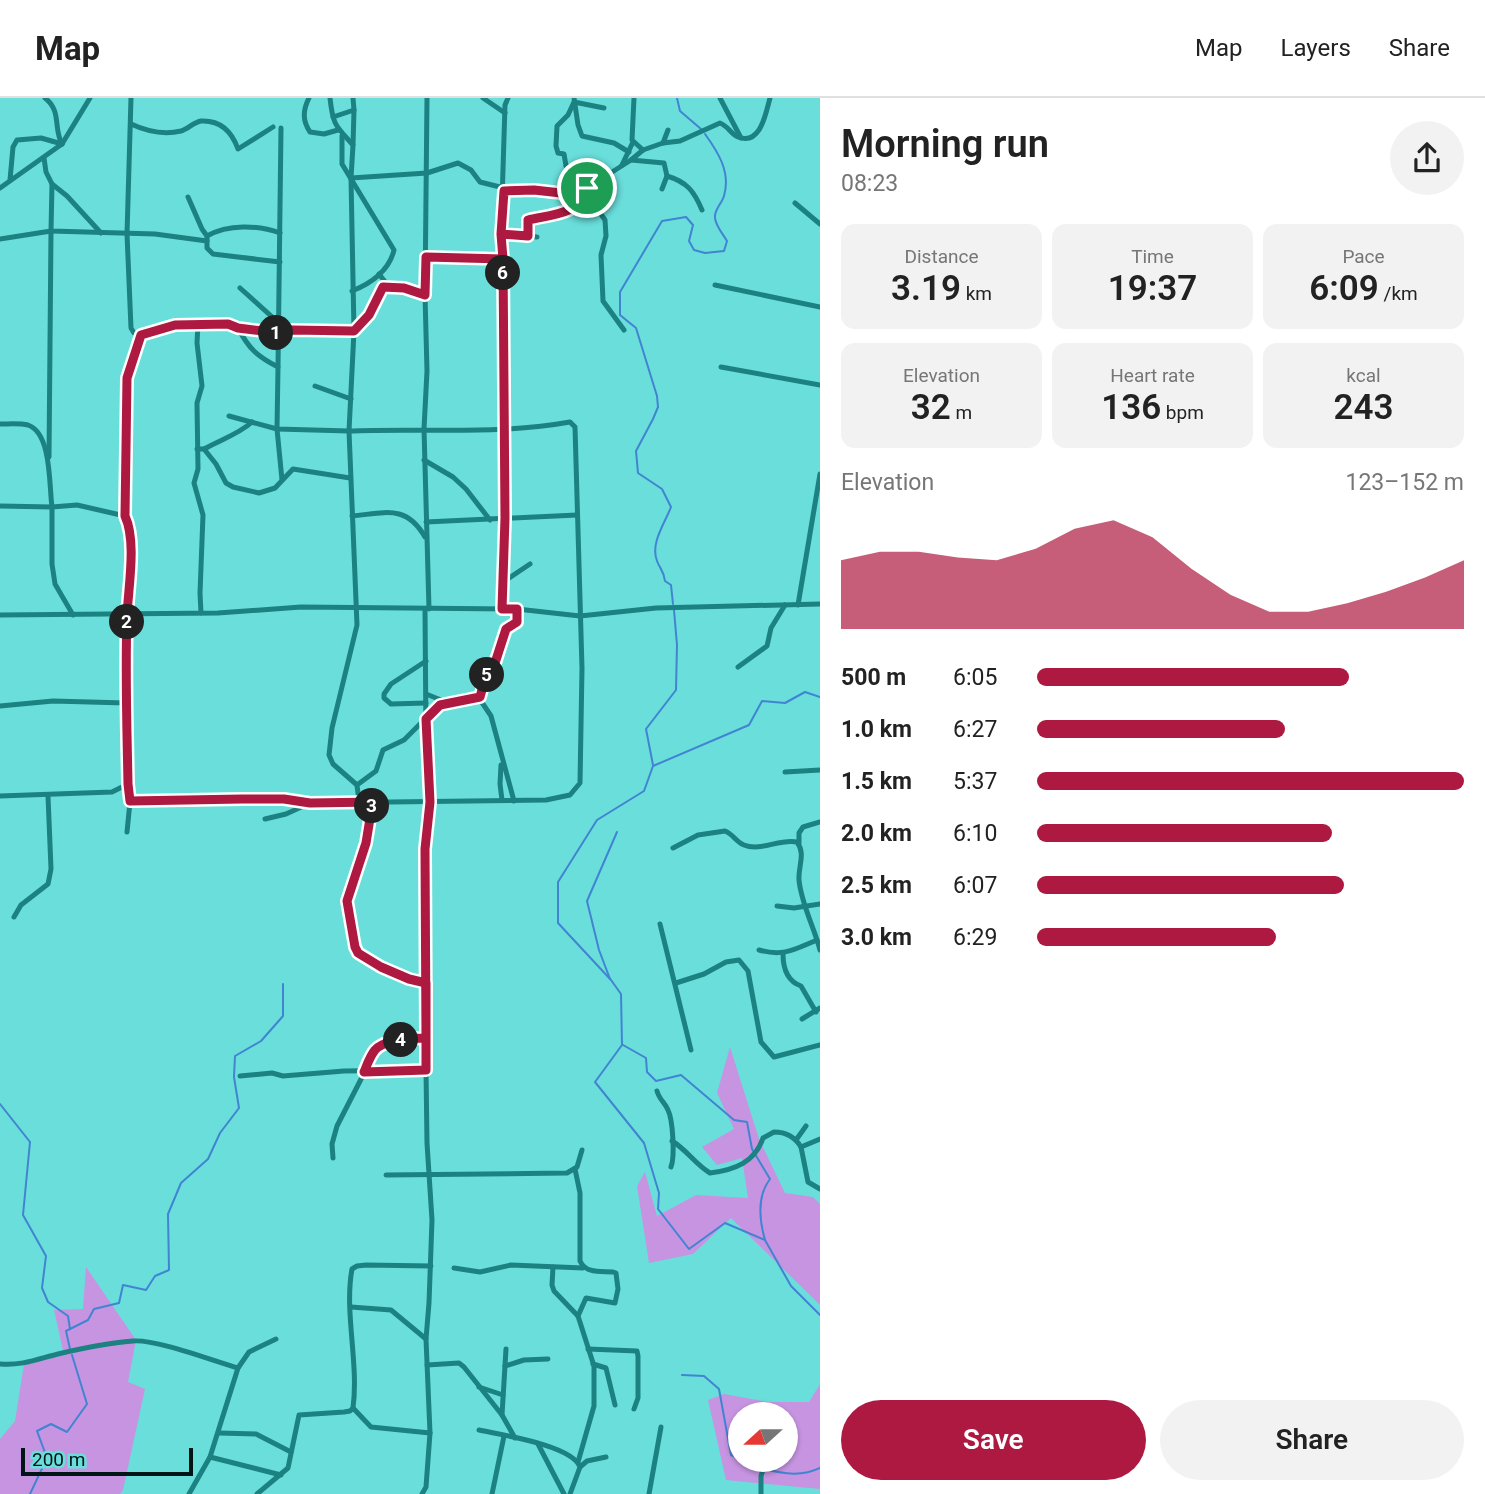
<!DOCTYPE html>
<html lang="en">
<head>
<meta charset="utf-8">
<style>
  :root { --surface:#fff; --page:#f2f2f2; --text:#222; --muted:#767676; --line:#e0e0e0; --accent:#ae1941 }
  body { margin:0; font-family:Roboto,sans-serif; background:var(--page); color:var(--text); height:100vh; display:flex; flex-direction:column; font-size:26px; white-space:nowrap }
  * { box-sizing:border-box; margin:0 }
  p { font-size:23px; color:var(--muted) }
  .icon { flex:none; width:38px; height:38px; fill:none; stroke:currentColor; stroke-width:2; stroke-linecap:round; stroke-linejoin:round }
  .map { position:relative; flex:1; overflow:hidden }
  .drawer { display:flex; flex-direction:column; background:var(--surface); width:665px }
  .drawer>* { flex:none }
  .needle { width:46px; rotate:249deg }
  .tools { position:absolute; left:728px; top:1304px; display:grid; gap:14px }
  .tools a { display:grid; place-items:center; width:70px; height:70px; border-radius:50%; background:var(--surface); box-shadow:0 2px 5px #0004; font-size:35px }
  .scale { position:absolute; left:21px; bottom:18px; width:172px; box-sizing:border-box; padding-left:7px; border:4px solid #001616; border-top:0; font-size:19px; line-height:24px; white-space:nowrap; color:#001616; -webkit-text-stroke:5px #6adedb; paint-order:stroke }
  .pin { position:absolute; display:grid; place-items:center; width:60px; height:60px; color:#fff; margin:-30px; border:4px solid #fff; border-radius:50%; box-shadow:0 2px 7px #0007 }
  .km { position:absolute; width:35px; height:35px; margin:-18px; border-radius:50%; background:#222; color:#fff; font-size:19px; line-height:35px; text-align:center }
  .round { display:grid; place-items:center; flex:none; width:74px; height:74px; border-radius:37px; background:var(--page) }
  .headline { display:flex; align-items:center; justify-content:space-between; height:119px; padding:0 21px }
  h1 { font-size:38px; font-weight:600; line-height:52px }
  .stats { display:grid; grid-template-columns:repeat(3,1fr); gap:10px; height:119px; padding:7px 21px }
  .stats div { display:grid; align-content:center; border-radius:14px; background:var(--page); text-align:center }
  .stats b { font-size:35px; font-weight:600 }
  .stats small { font-size:19px; font-weight:400 }
  .stats p { font-size:19px }
  .chart { height:196px; padding:14px 21px }
  .chart p { display:flex; justify-content:space-between }
  .chart svg { width:100%; height:126px; margin-top:7px; fill:var(--accent); opacity:.7 }
  .cta { display:flex; gap:14px; margin-top:auto; padding:14px 21px }
  .cta a { flex:1; height:80px; border-radius:42px; background:var(--accent); color:#fff; font-size:28px; font-weight:600; line-height:80px; text-align:center }
  .cta a+a { background:var(--page); color:var(--text) }
  ul { padding:0 21px; list-style:none; font-size:23px }
  li { display:grid; grid-template-columns:112px 84px 1fr; align-items:center; height:52px }
  li i { height:18px; border-radius:9px; background:var(--accent) }
  header { display:flex; align-items:center; gap:42px; box-sizing:border-box; height:98px; padding:0 35px; background:var(--surface); border-bottom:2px solid var(--line) }
  header strong { font-size:33px }
  nav { display:flex; gap:38px; margin-inline-start:auto; font-size:24px }
  main { display:flex; flex:1; min-height:0 }
  .map>svg:first-child { display:block }
  .green { fill:#c694e1; fill-rule:evenodd }
  .lines { fill:none; stroke-linecap:round; stroke-linejoin:round }
  .stream { stroke:#4184d1; stroke-width:2 }
  .street { stroke:#1b8281; stroke-width:5 }
  .route-casing { stroke:#fff; stroke-width:14 }
  .route { stroke:#ae1941; stroke-width:9 }
</style>
</head>
<body>
<header>
<strong>Map</strong>
<nav><a>Map</a><a>Layers</a><a>Share</a></nav>
</header>
<main>
<div class="map">
<svg width="820" height="1396" viewBox="0 0 820 1396">
  <rect width="100%" height="100%" fill="#6adedb"/>
  <!-- green -->
  <g class="green">
    <path d="M730,949L759,1041L785,1095L813,1099L820,1106V1207L731,1120L693,1156L649,1165L637,1088L645,1074L657,1118L696,1097L748,1100L742,1060L717,1067L702,1049L734,1031L717,995Z"/>
    <path d="M86,1169L136,1242L128,1284L145,1291L123,1392L120,1396H0V1341L15,1323L24,1266L64,1257L54,1212L83,1211Z"/>
    <path d="M820,1286V1391L726,1382L708,1302L724,1296L768,1304H809ZM740,1316H786V1362H740Z"/>
  </g>
  <g class="lines">
    <!-- stream -->
    <g class="stream">
      <path d="M677,0L680,13L701,31"/>
      <path d="M673,506L671,487L665,483C664,473 660,471 657,463C650,445 665,425 671,409L662,391L638,375L636,353L653,321L658,309L657,298L636,230L620,217V194L662,123L686,119L693,127L689,143L694,152L705,155L724,153L727,143C723,136 714,126 715,118C715,111 722,105 724,98C731,74 718,54 705,36"/>
      <path d="M820,599L805,594L785,605L762,603L749,627L653,668L644,693L597,722L558,784V825L611,882L621,896L622,947L595,984L644,1045L659,1095L658,1111L689,1151L725,1125L765,1142L791,1188L820,1217"/>
      <path d="M653,667L646,631L676,592L677,547L674,512"/>
      <path d="M610,881L599,852L587,803L617,734"/>
      <path d="M623,947L646,960L647,974L656,983L681,977L734,1022L747,1024L752,1051L770,1081C757,1098 759,1121 765,1142"/>
      <path d="M0,1006L30,1044L23,1117L46,1158L42,1190L48,1204L68,1218L70,1231"/>
      <path d="M70,1251L66,1233L88,1222L94,1211L119,1205L123,1187L146,1192L155,1178L169,1172L168,1116L181,1085L208,1061L220,1035L239,1010L234,979L235,958L261,943L283,918V886"/>
      <path d="M682,1277L704,1278L719,1291L731,1357L740,1361"/>
      <path d="M742,1362C766,1373 796,1382 820,1370"/>
      <path d="M30,1396L47,1360L37,1333L51,1326L67,1334L87,1306L72,1257"/>
    </g>
    <!-- street -->
    <g class="street">
      <path d="M45,0C62,13 53,30 62,46"/>
      <path d="M131,0L127,136L131,230L134,235L140,237L175,227L228,226L238,230L279,235L292,232L354,233L369,217L386,185L379,176"/>
      <path d="M309,0C303,12 302,22 310,34L324,36L338,32"/>
      <path d="M353,0L354,12"/>
      <path d="M427,0L425,197L427,273L424,331L429,511"/>
      <path d="M483,0L505,15"/>
      <path d="M574,0L578,27L582,38L614,45L629,54"/>
      <path d="M634,0L632,42L643,52"/>
      <path d="M720,0L741,40"/>
      <path d="M604,10L574,4L568,17L557,28L556,48L558,55L564,56L566,68L576,70L580,87L587,90L597,101L598,112L605,122L606,138L601,157L603,203L624,232"/>
      <path d="M333,19L354,12L353,47"/>
      <path d="M131,26C146,33 164,37 181,33C188,31 194,24 201,23C221,22 232,34 238,51L273,29"/>
      <path d="M342,38V66L394,152C389,173 372,185 352,193"/>
      <path d="M663,45L668,32"/>
      <path d="M44,60L46,74L52,86L51,133L155,136L207,143"/>
      <path d="M631,62L664,65L667,78C687,84 694,93 702,112"/>
      <path d="M622,67L633,44"/>
      <path d="M351,80L427,75L458,65L471,72L480,84L504,90"/>
      <path d="M10,82L13,49L17,42L41,40L62,46"/>
      <path d="M52,86L67,98L101,135"/>
      <path d="M0,90L62,46L90,0"/>
      <path d="M662,91L667,78"/>
      <path d="M504,93L534,92L560,95L587,90L631,62L643,52L663,45L680,43L720,25C728,28 731,36 738,39C761,48 766,14 770,0"/>
      <path d="M188,99L202,131L207,138"/>
      <path d="M795,105L820,126"/>
      <path d="M501,136L537,139"/>
      <path d="M528,138V122C548,117 584,115 587,90"/>
      <path d="M0,141L51,133L49,359"/>
      <path d="M426,159L503,161"/>
      <path d="M280,164L213,156L207,150V138C228,126 258,127 280,135"/>
      <path d="M715,187L820,209"/>
      <path d="M384,189L404,190L425,197"/>
      <path d="M240,190L280,226"/>
      <path d="M198,226L197,245L202,288L197,305L198,371L194,385L203,417L200,495L201,515"/>
      <path d="M238,230C249,251 257,258 278,269L277,331L282,382"/>
      <path d="M278,269L281,30"/>
      <path d="M721,269L820,287"/>
      <path d="M315,288L351,301"/>
      <path d="M229,318L277,331L349,333L357,527L332,630L329,657L333,666L357,687"/>
      <path d="M0,326C9,326 20,325 28,327C52,335 49,389 52,409L77,407L125,418C137,444 127,491 127,519C125,575 127,630 128,686L112,694L0,698"/>
      <path d="M197,351H204L216,366L226,385L233,389L259,395L275,390L293,371L350,380"/>
      <path d="M204,351C220,342 239,336 252,324"/>
      <path d="M424,362L453,379L466,391L490,422"/>
      <path d="M0,408L52,409V466L55,486L73,517"/>
      <path d="M125,418L127,280L140,237"/>
      <path d="M352,418C385,415 406,406 425,439"/>
      <path d="M426,424L577,417"/>
      <path d="M503,484L530,466"/>
      <path d="M798,507L820,376"/>
      <path d="M501,511L505,420L503,161L501,136L505,7L508,0"/>
      <path d="M0,517L218,515L301,509L517,511L580,518L656,510L820,506"/>
      <path d="M426,563L391,586L384,596V600L391,606L426,605"/>
      <path d="M738,569L767,548L771,530L785,507"/>
      <path d="M426,596L446,604"/>
      <path d="M479,600L491,618L514,703"/>
      <path d="M0,608L53,603L126,605"/>
      <path d="M501,667L500,686L502,702"/>
      <path d="M785,674L820,672"/>
      <path d="M130,703C187,702 253,694 310,705L546,702L570,697L580,685L582,570L575,329L570,324C497,337 422,330 349,333L354,233L351,80L353,47C336,28 333,28 330,0"/>
      <path d="M359,704L357,687L376,673L383,652L404,642L438,608L480,599L486,577L495,565L506,531L517,524V511"/>
      <path d="M375,704L372,708L366,745L347,803L354,849C368,870 403,880 426,885"/>
      <path d="M265,721L286,716L310,705"/>
      <path d="M127,734L130,704L128,686"/>
      <path d="M799,745V735L803,729L820,724"/>
      <path d="M673,750L698,737L725,733C733,736 736,744 744,747C761,754 780,740 797,744C806,756 798,768 799,782C801,805 814,829 820,852"/>
      <path d="M777,808L794,810L820,806"/>
      <path d="M14,819L21,807L48,786L51,771L48,698"/>
      <path d="M660,826L691,952"/>
      <path d="M759,852C784,859 795,851 817,842"/>
      <path d="M783,856C783,870 787,883 801,888L816,914"/>
      <path d="M676,885L704,876L726,864L739,862L748,873L761,944L774,959L820,947"/>
      <path d="M802,921L820,910"/>
      <path d="M240,978L272,975L283,978L344,973L426,972"/>
      <path d="M657,993C659,1001 665,1005 668,1012C673,1022 675,1059 671,1069"/>
      <path d="M820,1041L801,1049L808,1084L820,1091"/>
      <path d="M796,1042L806,1028"/>
      <path d="M672,1043C687,1052 695,1066 710,1075C735,1072 755,1064 763,1040L774,1034C786,1034 795,1039 801,1049"/>
      <path d="M333,1060L332,1046L337,1028L377,950L403,942L427,940"/>
      <path d="M575,1071L580,1095V1163C586,1176 601,1173 613,1174L616,1175L618,1191L615,1205L586,1200L578,1218"/>
      <path d="M386,1077L567,1075L577,1069L582,1052"/>
      <path d="M553,1169L552,1187L554,1193L578,1218L594,1268V1308L578,1364"/>
      <path d="M454,1170L480,1174L511,1167L583,1170"/>
      <path d="M351,1209L391,1212L426,1241"/>
      <path d="M588,1251L637,1253L638,1258V1300L634,1311"/>
      <path d="M0,1266C21,1268 38,1261 58,1256C83,1250 108,1245 133,1243C156,1241 213,1263 238,1270"/>
      <path d="M593,1266L606,1270L615,1307"/>
      <path d="M427,1267L459,1265L464,1269L502,1317L515,1340"/>
      <path d="M505,1268L524,1262L548,1261"/>
      <path d="M479,1289L503,1297"/>
      <path d="M353,1310L371,1329L430,1335"/>
      <path d="M778,1316L779,1314"/>
      <path d="M502,1317L506,1251"/>
      <path d="M479,1332C501,1337 572,1347 580,1369L570,1396"/>
      <path d="M219,1335L256,1336L291,1354"/>
      <path d="M538,1346L564,1396"/>
      <path d="M210,1359L281,1377"/>
      <path d="M580,1369L587,1363L606,1359"/>
      <path d="M189,1396L210,1359L238,1270L249,1254L276,1241"/>
      <path d="M257,1396L288,1370L299,1317L344,1314L350,1313L353,1310C359,1265 344,1214 352,1171L357,1168L366,1167L431,1168"/>
      <path d="M422,1396L426,1389L430,1335L426,1241L429,1205L432,1122L427,1045L426,972L425,752L430,704L426,639L425,511"/>
      <path d="M492,1396L504,1338"/>
      <path d="M649,1396L661,1329"/>
      <path d="M761,1396V1378L766,1362"/>
    </g>
  </g>
  <g class="lines">
    <defs>
      <path id="route" d="M587,90C584,116 548,117 528,122V138L501,136L503,161L426,159L425,197L404,190L383,189L369,217L354,233L292,232L279,235L238,230L228,226L175,227L141,237L127,280L125,418C137,444 128,490 127,519C125,575 127,630 128,686L130,703L242,701H284L310,705L375,704L372,708L366,745L347,803L355,849L358,855L381,869L409,881L426,885V972L364,974C367,967 370,958 375,952C385,941 412,940 426,940L425,751L430,704L426,621L440,607L480,599L486,577L495,565L506,531L517,524V511H502L505,420L503,161L501,136L504,93L534,92L561,95L587,90"/>
    </defs>
    <!-- route casing -->
    <use href="#route" class="route-casing"/>
    <!-- route -->
    <use href="#route" class="route"/>
  </g>
</svg>
<div class="tools">
<a><svg class="needle" viewBox="-14 -14 28 28"><path d="M0-13l5 13h-10z" fill="#e53935"/><path d="M0 13l5-13h-10z" fill="#767676"/></svg></a>
</div>
<div class="scale">200 m</div>
<div class="pin" style="left:587px;top:90px;background:#1e9e55"><svg class="icon" aria-label="arrive" viewBox="0 0 24 24"><path d="M6 21V4h12l-3 4 3 4H6"/></svg></div>
<b class="km" style="left:276px;top:235px">1</b>
<b class="km" style="left:127px;top:524px">2</b>
<b class="km" style="left:372px;top:708px">3</b>
<b class="km" style="left:401px;top:942px">4</b>
<b class="km" style="left:487px;top:577px">5</b>
<b class="km" style="left:503px;top:175px">6</b>
</div>
<section class="drawer">
<div class="headline"><div><h1>Morning run</h1><p>08:23</p></div><a class="round"><svg class="icon" aria-label="share" viewBox="0 0 24 24"><path d="M12 15V3M7 8l5-5 5 5M5 13v7h14v-7"/></svg></a></div>
<div class="stats">
<div><p>Distance</p><b>3.19<small> km</small></b></div>
<div><p>Time</p><b>19:37</b></div>
<div><p>Pace</p><b>6:09<small> /km</small></b></div>
</div>
<div class="stats">
<div><p>Elevation</p><b>32<small> m</small></b></div>
<div><p>Heart rate</p><b>136<small> bpm</small></b></div>
<div><p>kcal</p><b>243</b></div>
</div>
<div class="chart"><p><span>Elevation</span>123–152 m</p>
<svg viewBox="0 0 160 44" preserveAspectRatio="none"><path d="M0 44V20L10 17L20 17L30 19L40 20L50 16L60 9L70 6L80 12L90 23L100 32L110 38L120 38L130 35L140 31L150 26L160 20V44z"/></svg>
</div>
<ul>
<li><b>500 m</b>6:05<i style="width:73%"></i></li>
<li><b>1.0 km</b>6:27<i style="width:58%"></i></li>
<li><b>1.5 km</b>5:37<i style="width:100%"></i></li>
<li><b>2.0 km</b>6:10<i style="width:69%"></i></li>
<li><b>2.5 km</b>6:07<i style="width:72%"></i></li>
<li><b>3.0 km</b>6:29<i style="width:56%"></i></li>
</ul>
<div class="cta"><a>Save</a><a>Share</a></div>
</section>
</main>
</body>
</html>
